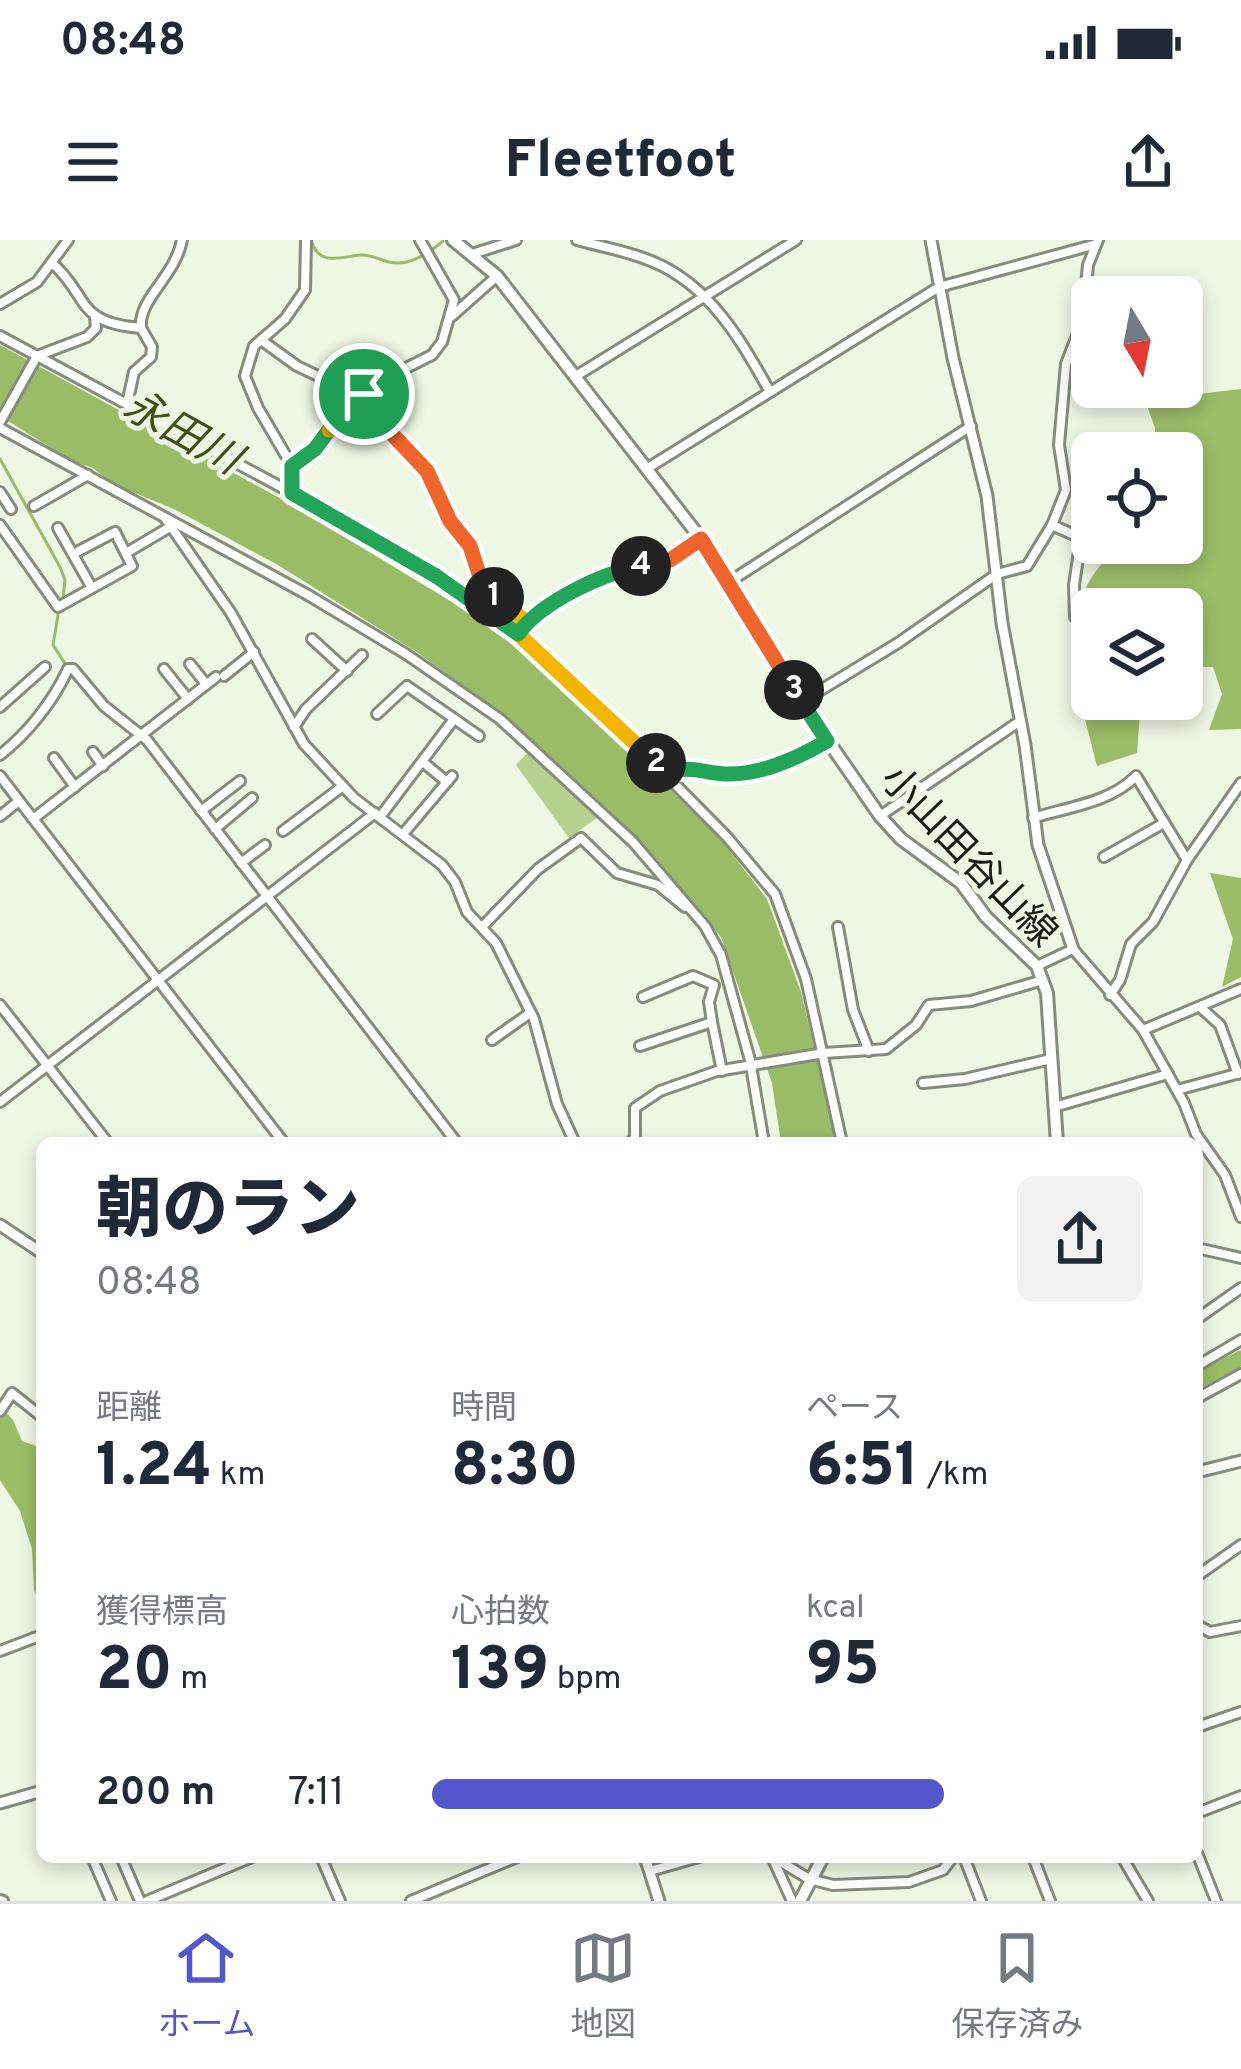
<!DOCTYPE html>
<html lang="ja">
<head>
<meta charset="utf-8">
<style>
  :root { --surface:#fff; --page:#f2f2f3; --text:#1f2937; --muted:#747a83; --line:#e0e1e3; --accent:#5356cd }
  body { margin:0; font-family:Overpass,"Noto Sans JP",sans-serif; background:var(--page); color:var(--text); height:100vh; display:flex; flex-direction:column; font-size:45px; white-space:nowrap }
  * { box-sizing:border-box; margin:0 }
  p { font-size:39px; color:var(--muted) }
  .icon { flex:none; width:66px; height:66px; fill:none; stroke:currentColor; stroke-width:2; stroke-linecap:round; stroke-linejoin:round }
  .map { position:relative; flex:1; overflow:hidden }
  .panel { position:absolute; left:36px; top:897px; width:1167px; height:726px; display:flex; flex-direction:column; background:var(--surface); border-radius:18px; box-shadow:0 6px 18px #0003 }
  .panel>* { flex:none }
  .needle { width:78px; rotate:170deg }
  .buttons { position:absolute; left:1071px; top:36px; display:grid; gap:24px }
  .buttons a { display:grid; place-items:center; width:132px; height:132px; border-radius:18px; background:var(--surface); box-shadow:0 6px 18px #0003; font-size:60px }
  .pin { position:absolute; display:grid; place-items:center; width:102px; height:102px; color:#fff; margin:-51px; border:6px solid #fff; border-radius:50%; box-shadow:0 3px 12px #0007 }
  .km { position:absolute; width:60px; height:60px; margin:-30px; border-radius:50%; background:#222; color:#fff; font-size:33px; line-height:60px; text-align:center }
  .round { display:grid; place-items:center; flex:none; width:126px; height:126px; border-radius:18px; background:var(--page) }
  .overview { display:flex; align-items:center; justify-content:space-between; height:204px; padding:0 60px }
  h1 { font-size:66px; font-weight:800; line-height:90px }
  .metrics { display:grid; grid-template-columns:repeat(3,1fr); gap:18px; height:204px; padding:12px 60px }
  .metrics div { display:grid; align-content:center }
  .metrics b { font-size:60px; font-weight:800 }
  .metrics small { font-size:33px; font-weight:400 }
  .metrics p { font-size:33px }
  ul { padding:0 60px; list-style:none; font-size:39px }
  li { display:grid; grid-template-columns:192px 144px 1fr; align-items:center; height:90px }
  li i { height:30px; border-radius:15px; background:var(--accent) }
  .status { display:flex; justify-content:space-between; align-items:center; height:84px; padding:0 60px; background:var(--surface); direction:ltr }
  .status svg { height:33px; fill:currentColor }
  header { display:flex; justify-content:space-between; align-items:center; height:156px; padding:0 60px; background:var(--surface); font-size:54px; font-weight:800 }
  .tab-bar { display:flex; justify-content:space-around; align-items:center; height:168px; border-top:3px solid var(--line); background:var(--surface); font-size:33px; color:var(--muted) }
  .tab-bar a { display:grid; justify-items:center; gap:6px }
  .tab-bar .selected { color:var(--accent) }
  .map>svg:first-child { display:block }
  .green { fill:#b5d08f }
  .forest { fill:#9bbd68 }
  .water { fill:#9abc67 }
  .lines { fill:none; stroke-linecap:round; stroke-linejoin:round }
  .stream { stroke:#9abc67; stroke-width:3 }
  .river { stroke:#9abc67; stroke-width:15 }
  .minor-casing { stroke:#858c7c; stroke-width:14 }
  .tertiary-casing { stroke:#858c7c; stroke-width:15 }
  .secondary-casing { stroke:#858c7c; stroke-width:16 }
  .minor { stroke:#fff; stroke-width:8 }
  .tertiary { stroke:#fff; stroke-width:9 }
  .secondary { stroke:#fff; stroke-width:10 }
  .split-1-casing { stroke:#fff; stroke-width:24 }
  .split-2-casing { stroke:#fff; stroke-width:24 }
  .split-3-casing { stroke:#fff; stroke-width:24 }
  .split-4-casing { stroke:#fff; stroke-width:24 }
  .split-5-casing { stroke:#fff; stroke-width:24 }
  .split-6-casing { stroke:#fff; stroke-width:24 }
  .split-7-casing { stroke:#fff; stroke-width:24 }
  .split-1 { stroke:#f0652b; stroke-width:15 }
  .split-2 { stroke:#f5b400; stroke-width:15 }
  .split-3 { stroke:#22a559; stroke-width:15 }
  .split-4 { stroke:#f0652b; stroke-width:15 }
  .split-5 { stroke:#22a559; stroke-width:15 }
  .split-6 { stroke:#22a559; stroke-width:15 }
  .split-7 { stroke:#f5b400; stroke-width:15 }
  .labels { text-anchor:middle; stroke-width:10; stroke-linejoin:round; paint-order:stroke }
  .street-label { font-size:39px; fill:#191c15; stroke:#eef6e4 }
  .water-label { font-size:42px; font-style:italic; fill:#3c5114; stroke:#eef6e4 }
</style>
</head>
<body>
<div class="status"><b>08:48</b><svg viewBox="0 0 49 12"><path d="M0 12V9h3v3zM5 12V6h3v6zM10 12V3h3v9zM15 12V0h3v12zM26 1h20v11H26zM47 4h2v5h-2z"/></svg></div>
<header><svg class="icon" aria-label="menu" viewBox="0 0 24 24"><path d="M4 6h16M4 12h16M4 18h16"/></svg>Fleetfoot<svg class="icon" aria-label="share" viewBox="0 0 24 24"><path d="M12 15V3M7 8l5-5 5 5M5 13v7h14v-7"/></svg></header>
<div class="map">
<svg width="1241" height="1661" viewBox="0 0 1241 1661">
  <rect width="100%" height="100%" fill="#eef6e4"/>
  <!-- green -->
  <path class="green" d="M531,509L598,577L569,598L516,525Z"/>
  <!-- forest -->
  <g class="forest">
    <path d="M1182,144L1190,155L1241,149V489L1209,490L1222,454L1213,427H1182V369H1092V459H1141L1137,513L1097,526C1077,444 1045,364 1124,303H1182V213H1155V188L1145,160L1119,147Z"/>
    <path d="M1210,633L1241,638V737L1222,747L1233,699Z"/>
    <path d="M0,1166L13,1180L22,1201L42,1208V1367L34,1350L32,1309L20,1271L0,1240Z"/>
  </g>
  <!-- water -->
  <path class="water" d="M0,105L285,261L508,396L563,443L722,601L767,659L801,752L837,903H781L772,843L721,697L633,595L509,479L415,411L278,325L176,270L113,244L93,228L72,221L0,176Z"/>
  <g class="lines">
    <!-- stream -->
    <g class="stream">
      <path d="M311,0C319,27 340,17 360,15C371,14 380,20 389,22C408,27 429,13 443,1"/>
      <path d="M0,219L60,327L65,340L63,358"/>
      <path d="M58,375L53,405L66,425"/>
    </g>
    <!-- river -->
    <path class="river" d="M1197,1141L1241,1118"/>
    <defs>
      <g id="minor">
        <path d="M577,0C602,7 627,11 651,21C709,44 741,100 770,152"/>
        <path d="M472,14L516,0"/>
        <path d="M52,23C90,56 74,83 141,88L152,107L151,117L134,132L127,164"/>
        <path d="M0,64L37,42L68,0"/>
        <path d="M452,76L497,36"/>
        <path d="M141,88C138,59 175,37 182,0"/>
        <path d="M0,96L292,253L440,338L541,412L590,458L727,597L775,654L806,739L842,903"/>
        <path d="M261,100L297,126L362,157"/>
        <path d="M576,136L796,0"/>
        <path d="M364,154L392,195L427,231L450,281L470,306L482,343L527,383"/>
        <path d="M0,182L37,116L87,97L96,88L95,77"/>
        <path d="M0,188L308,355L406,414L500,479L633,602L705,686L721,715L750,820L764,903"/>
        <path d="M292,226L315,209L374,144L432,115L442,102L454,60L420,0"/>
        <path d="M648,228L939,47L1093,5"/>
        <path d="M0,252L11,269"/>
        <path d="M292,252V226L258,168L245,136L254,106L285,79L305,50L306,0"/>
        <path d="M34,266L88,235"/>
        <path d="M165,278L231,373L304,504L354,558L442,625L455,642L467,672L496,703L534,779L557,864L575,903"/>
        <path d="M0,285L58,367L132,326L115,292L73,314"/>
        <path d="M1052,285L1081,298L1074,345L1075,377"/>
        <path d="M58,288L92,348"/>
        <path d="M126,313L170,287"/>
        <path d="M729,342L971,186"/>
        <path d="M518,394C539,366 589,339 623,330C653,322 677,320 701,299"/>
        <path d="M312,399L347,431"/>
        <path d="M190,424L206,444"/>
        <path d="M164,429L188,459"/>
        <path d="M224,436L254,412"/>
        <path d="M801,462L898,403L997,334L1027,326L1052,285L1066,250L1059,205L1066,124L1083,80L1088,25L1098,0"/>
        <path d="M0,467L45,427"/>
        <path d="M377,474L407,446L479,496"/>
        <path d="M294,487L306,469L362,415"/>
        <path d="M93,512L103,526"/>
        <path d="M0,515C27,494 53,462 68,429H73L104,466L147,500L457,903"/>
        <path d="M54,518L75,547"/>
        <path d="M424,523L447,542"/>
        <path d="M667,534C687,524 704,533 725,534C761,535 796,519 827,501"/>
        <path d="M0,536L284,903"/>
        <path d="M201,571L240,541"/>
        <path d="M0,576L19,561"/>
        <path d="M880,576L1020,481"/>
        <path d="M380,577L454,479"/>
        <path d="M1033,578C1068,567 1110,563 1136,536L1187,620L1153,682L1131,704L1120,740L1110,755"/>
        <path d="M33,579L216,437"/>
        <path d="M215,589L252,558"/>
        <path d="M283,591L343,546"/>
        <path d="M403,594L452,536"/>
        <path d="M1104,617L1164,583"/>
        <path d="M1187,620L1241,543"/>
        <path d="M241,623L265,605"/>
        <path d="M482,687L538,629L581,598L617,633L658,645L685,667"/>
        <path d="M838,687L853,770L869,811"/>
        <path d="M1037,726L1073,709L1143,790L1184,863L1196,894L1225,935L1241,977"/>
        <path d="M643,757L693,736L714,745L709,762L712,782"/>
        <path d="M0,765L108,903"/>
        <path d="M1200,767L1220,785L1238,834"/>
        <path d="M1143,790L1241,749"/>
        <path d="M492,800L530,773"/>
        <path d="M640,806L712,782L722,831"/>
        <path d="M923,843L965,839L1051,819"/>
        <path d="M1177,850L1240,833"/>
        <path d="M0,862L375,573"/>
        <path d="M1054,867L1168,834"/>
        <path d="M630,903L635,898V868L660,851L717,831L824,813L886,809L916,785L929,765L971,761L1043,740"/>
        <path d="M1197,1008L1241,1018"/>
        <path d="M1197,1079L1241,1048"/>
        <path d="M1197,1126L1241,1100"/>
        <path d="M1197,1158L1241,1134"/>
        <path d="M0,1171L12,1153L42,1177"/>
        <path d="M1197,1336L1241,1305"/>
        <path d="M1197,1385L1210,1392L1241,1386"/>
        <path d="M0,1411L42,1395"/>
        <path d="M1197,1487L1241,1472"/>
        <path d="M1197,1573L1241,1556"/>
        <path d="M1197,1613L1216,1661"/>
        <path d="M92,1617L111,1661"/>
        <path d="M121,1617L140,1661"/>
        <path d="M321,1617L340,1661"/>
        <path d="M773,1617L809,1639L833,1645L909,1642L943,1630L953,1617"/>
        <path d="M964,1617L981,1661"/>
        <path d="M1033,1617L1050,1661"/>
        <path d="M1122,1617L1148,1661"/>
        <path d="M773,1619L792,1661"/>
        <path d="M650,1631L699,1617"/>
        <path d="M0,1660L3,1661"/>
        <path d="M147,1661L252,1617"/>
        <path d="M411,1661L517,1617"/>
      </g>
      <g id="tertiary">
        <path d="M931,0L953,118L987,256L1002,383L1025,505L1038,605L1073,709"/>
        <path d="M0,985L42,1013"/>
        <path d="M1197,1232L1241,1221"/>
        <path d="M0,1563L42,1551"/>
        <path d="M645,1617L659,1661"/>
      </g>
      <g id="secondary">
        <path d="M453,0L497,36L701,299L801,462L880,576L901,599L961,643L986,677L1037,726L1047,753L1057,903"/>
        <path d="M800,1661L823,1617"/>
      </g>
    </defs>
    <!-- minor casing -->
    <use href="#minor" class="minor-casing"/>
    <!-- tertiary casing -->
    <use href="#tertiary" class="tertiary-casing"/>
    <!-- secondary casing -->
    <use href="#secondary" class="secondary-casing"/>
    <!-- minor -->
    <use href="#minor" class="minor"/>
    <!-- tertiary -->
    <use href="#tertiary" class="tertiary"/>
    <!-- secondary -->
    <use href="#secondary" class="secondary"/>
  </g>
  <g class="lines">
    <defs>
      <path id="split-1" d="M364,154L392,194L427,231L450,281L470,306L482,343L494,357"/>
      <path id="split-2" d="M494,357L527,382L518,394L656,523"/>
      <path id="split-3" d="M656,523L667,534C687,524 704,533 725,534C761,535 796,519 827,501L794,450"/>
      <path id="split-4" d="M641,326L670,320L701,299L794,450"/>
      <path id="split-5" d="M436,336L518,394C541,362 603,333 641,326"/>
      <path id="split-6" d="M329,190L315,209L292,226V253L436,336"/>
      <path id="split-7" d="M329,190L364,154"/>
    </defs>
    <!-- split-1 casing -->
    <use href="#split-1" class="split-1-casing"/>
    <!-- split-2 casing -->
    <use href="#split-2" class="split-2-casing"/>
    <!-- split-3 casing -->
    <use href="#split-3" class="split-3-casing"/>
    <!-- split-4 casing -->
    <use href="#split-4" class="split-4-casing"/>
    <!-- split-5 casing -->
    <use href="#split-5" class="split-5-casing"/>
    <!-- split-6 casing -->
    <use href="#split-6" class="split-6-casing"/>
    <!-- split-7 casing -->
    <use href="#split-7" class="split-7-casing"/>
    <!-- split-1 -->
    <use href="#split-1" class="split-1"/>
    <!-- split-2 -->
    <use href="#split-2" class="split-2"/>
    <!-- split-3 -->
    <use href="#split-3" class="split-3"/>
    <!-- split-4 -->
    <use href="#split-4" class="split-4"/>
    <!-- split-5 -->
    <use href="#split-5" class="split-5"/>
    <!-- split-6 -->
    <use href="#split-6" class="split-6"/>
    <!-- split-7 -->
    <use href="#split-7" class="split-7"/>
  </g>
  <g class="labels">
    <!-- street labels -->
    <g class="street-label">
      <text transform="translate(970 615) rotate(46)" y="14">小山田谷山線</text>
    </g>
    <!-- water labels -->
    <g class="water-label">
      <text transform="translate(183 191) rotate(29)" y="15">永田川</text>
    </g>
  </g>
</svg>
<div class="buttons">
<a><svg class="needle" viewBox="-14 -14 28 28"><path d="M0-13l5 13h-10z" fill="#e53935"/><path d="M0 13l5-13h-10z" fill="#747a83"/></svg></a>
<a><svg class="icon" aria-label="locate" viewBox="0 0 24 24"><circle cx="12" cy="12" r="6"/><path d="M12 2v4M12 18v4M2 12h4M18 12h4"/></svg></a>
<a><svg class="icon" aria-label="layers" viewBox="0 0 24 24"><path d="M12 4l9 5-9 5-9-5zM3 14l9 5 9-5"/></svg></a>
</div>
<div class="pin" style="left:364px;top:154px;background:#1e9e55"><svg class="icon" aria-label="arrive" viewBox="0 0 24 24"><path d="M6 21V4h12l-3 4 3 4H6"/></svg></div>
<b class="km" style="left:494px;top:357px">1</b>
<b class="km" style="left:656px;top:523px">2</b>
<b class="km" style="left:794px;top:450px">3</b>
<b class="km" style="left:641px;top:326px">4</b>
<section class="panel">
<div class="overview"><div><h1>朝のラン</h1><p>08:48</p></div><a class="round"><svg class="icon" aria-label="share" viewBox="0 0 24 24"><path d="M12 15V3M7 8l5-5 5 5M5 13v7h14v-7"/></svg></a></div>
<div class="metrics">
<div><p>距離</p><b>1.24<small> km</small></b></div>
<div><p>時間</p><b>8:30</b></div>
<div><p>ペース</p><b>6:51<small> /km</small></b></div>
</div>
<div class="metrics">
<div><p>獲得標高</p><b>20<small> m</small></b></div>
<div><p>心拍数</p><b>139<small> bpm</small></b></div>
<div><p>kcal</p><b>95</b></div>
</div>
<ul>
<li><b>200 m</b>7:11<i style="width:72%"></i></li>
</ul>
</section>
</div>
<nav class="tab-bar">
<a class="selected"><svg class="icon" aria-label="home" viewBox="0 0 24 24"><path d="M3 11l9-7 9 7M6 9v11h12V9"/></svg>ホーム</a>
<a><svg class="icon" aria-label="map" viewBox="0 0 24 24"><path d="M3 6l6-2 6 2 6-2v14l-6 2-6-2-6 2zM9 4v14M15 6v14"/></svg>地図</a>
<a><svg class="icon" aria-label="saved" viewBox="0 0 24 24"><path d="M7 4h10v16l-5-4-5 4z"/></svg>保存済み</a>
</nav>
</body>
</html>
